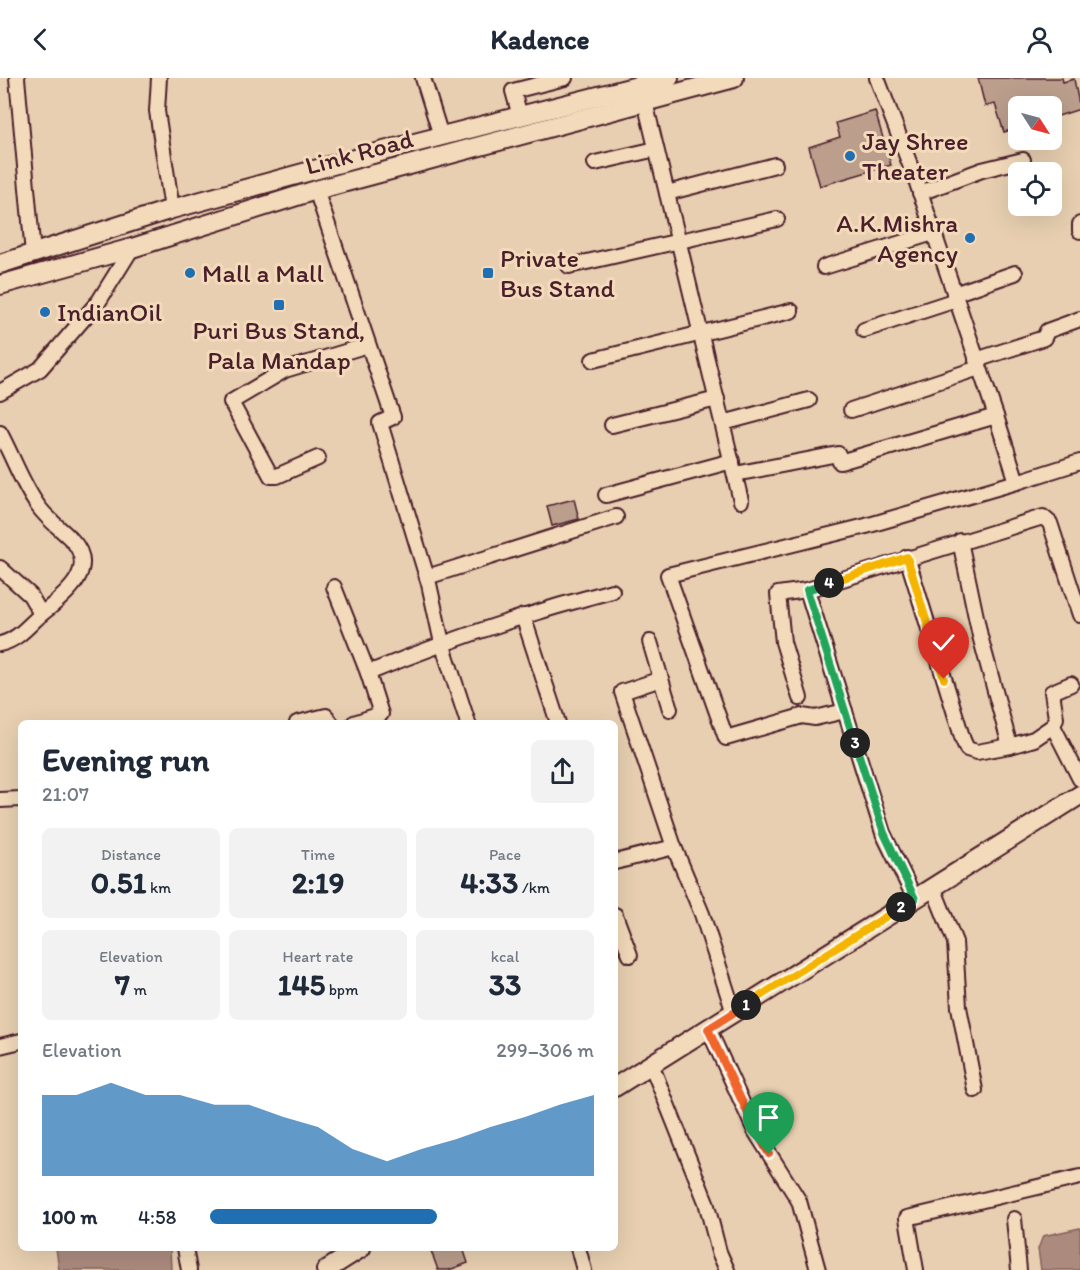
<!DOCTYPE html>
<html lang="en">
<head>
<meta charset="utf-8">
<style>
  :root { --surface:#fff; --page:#f2f2f3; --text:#1f2937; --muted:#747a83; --accent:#1f6fb2 }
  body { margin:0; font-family:Itim,sans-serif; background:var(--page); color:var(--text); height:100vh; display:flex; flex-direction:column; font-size:22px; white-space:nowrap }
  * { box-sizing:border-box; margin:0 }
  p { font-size:20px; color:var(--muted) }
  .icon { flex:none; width:33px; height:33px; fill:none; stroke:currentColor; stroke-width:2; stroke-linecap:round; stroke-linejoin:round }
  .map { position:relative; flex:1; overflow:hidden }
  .sheet { position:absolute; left:18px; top:642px; width:600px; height:531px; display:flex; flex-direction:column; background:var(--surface); border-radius:9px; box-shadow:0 6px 24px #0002 }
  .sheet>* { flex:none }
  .needle { width:39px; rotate:126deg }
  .controls { position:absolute; left:1008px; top:18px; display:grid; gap:12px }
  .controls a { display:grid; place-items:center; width:54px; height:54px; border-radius:9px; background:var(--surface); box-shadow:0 6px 24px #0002; font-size:30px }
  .pin { position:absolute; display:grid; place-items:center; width:51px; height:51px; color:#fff; margin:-62px -26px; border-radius:50% 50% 50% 0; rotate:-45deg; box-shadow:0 0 6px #0007 }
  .pin .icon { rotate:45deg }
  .km { position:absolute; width:30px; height:30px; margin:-15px; border-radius:50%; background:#222; color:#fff; font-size:16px; line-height:30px; text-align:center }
  .round { display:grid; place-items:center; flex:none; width:63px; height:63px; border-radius:9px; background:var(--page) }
  .head { display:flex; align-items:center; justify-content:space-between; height:102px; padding:0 24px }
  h1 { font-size:33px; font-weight:700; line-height:45px }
  .metrics { display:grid; grid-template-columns:repeat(3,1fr); gap:9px; height:102px; padding:6px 24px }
  .metrics div { display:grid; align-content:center; border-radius:9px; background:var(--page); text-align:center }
  .metrics b { font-size:30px; font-weight:700 }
  .metrics small { font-size:16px; font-weight:400 }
  .metrics p { font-size:16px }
  .chart { height:168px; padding:12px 24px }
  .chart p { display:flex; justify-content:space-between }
  .chart svg { width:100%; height:108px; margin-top:6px; fill:var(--accent); opacity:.7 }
  ul { padding:0 24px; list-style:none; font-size:20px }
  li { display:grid; grid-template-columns:96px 72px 1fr; align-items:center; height:45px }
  li i { height:15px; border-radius:8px; background:var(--accent) }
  header { display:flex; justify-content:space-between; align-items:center; height:78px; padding:0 24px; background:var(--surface); font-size:27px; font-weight:700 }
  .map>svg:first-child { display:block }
  .water { fill:#ac8b7e; stroke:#85605d; stroke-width:1.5 }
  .building { fill:#bb9e8c; stroke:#4a1f2b; stroke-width:1.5 }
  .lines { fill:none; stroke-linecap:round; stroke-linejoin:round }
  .minor-casing { stroke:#4a1f2b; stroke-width:18 }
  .major-casing { stroke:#4a1f2b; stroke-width:22 }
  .minor { stroke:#f2daba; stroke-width:14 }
  .major { stroke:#f2daba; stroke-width:18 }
  .split-1-casing { stroke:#fff; stroke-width:12 }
  .split-2-casing { stroke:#fff; stroke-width:12 }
  .split-3-casing { stroke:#fff; stroke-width:12 }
  .split-4-casing { stroke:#fff; stroke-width:12 }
  .split-5-casing { stroke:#fff; stroke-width:12 }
  .split-1 { stroke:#f0652b; stroke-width:8 }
  .split-2 { stroke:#f5b400; stroke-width:8 }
  .split-3 { stroke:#22a559; stroke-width:8 }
  .split-4 { stroke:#22a559; stroke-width:8 }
  .split-5 { stroke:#f5b400; stroke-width:8 }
  .poi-dot { fill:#1f6fb2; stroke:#f2daba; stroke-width:2 }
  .labels { text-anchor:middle; stroke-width:6; stroke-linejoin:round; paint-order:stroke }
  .poi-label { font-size:26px; fill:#4a1f2b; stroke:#f2daba; text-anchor:start }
  .street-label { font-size:26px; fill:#4a1f2b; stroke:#f2daba }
</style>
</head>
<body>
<header><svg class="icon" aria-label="back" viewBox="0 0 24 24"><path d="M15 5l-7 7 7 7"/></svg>Kadence<svg class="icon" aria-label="person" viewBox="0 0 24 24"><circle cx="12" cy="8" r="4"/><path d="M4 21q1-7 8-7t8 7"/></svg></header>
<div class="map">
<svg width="1080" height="1192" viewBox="0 0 1080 1192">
  <rect width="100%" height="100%" fill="#e8cfb1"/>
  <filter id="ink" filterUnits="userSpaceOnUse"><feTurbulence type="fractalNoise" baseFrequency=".0167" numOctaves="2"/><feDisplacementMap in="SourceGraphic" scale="12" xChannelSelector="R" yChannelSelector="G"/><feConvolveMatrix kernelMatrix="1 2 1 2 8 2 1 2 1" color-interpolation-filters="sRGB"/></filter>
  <g filter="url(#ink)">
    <!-- water -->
    <g class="water">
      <path d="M1080,1150V1192H1041L1038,1171L1043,1158Z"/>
      <path d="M56,1170H170L171,1192H59Z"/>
    </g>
    <!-- building -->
    <g class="building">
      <path d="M978,0H1062L1063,4L1074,1L1080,31L1052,40V28H1018V50L1004,54L995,26L985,28Z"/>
      <path d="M875,33L891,87L820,108L809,69L840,59L836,45Z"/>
      <path d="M574,421L579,441L552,448L547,428Z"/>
      <path d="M430,1170H463L468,1185L449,1192H438Z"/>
    </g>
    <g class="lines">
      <defs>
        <g id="minor">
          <path d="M17,0L33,176"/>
          <path d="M159,0L157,33L172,131"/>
          <path d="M423,0L441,58"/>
          <path d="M877,0L917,105L996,338"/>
          <path d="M645,24L741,423"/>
          <path d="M520,38L513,13L565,0"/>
          <path d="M595,85L656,71"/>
          <path d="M316,112L393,339L380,345L429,506L442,565L468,645"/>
          <path d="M667,115L775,87"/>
          <path d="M920,115L982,92L1023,82"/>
          <path d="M1080,146V153"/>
          <path d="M569,188L777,141"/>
          <path d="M824,189L933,155"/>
          <path d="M954,216L1015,195"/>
          <path d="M864,252L956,222"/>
          <path d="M593,282L791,233"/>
          <path d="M976,282L1044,260L1047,253L1080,241"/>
          <path d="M0,314L40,291L99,223L132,170"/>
          <path d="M851,332L979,290"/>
          <path d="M723,345L809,322"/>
          <path d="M612,347L717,321"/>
          <path d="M0,355C13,379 22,406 38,428C47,441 60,450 71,461C99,490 67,516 44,534C30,545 19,562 0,566"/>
          <path d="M318,380L277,398H271L231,324L285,292L368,267"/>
          <path d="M735,396L838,376L840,384L996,338L1017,404L1080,384"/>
          <path d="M606,417L732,383"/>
          <path d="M960,463L980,558L1010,668L1034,661L1053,648L1056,640L1052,614L1071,606"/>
          <path d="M907,479L963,662L967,671L977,674L1010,668"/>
          <path d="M0,490L30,517L41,536"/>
          <path d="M427,499L616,439"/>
          <path d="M334,509L368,595"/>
          <path d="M523,538L558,645"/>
          <path d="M650,564L661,601"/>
          <path d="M800,620L783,564L778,516L807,512"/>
          <path d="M670,631L661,601L622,614L674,769"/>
          <path d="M845,633L815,640L802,638L726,660L668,497L866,448L1017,404"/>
          <path d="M297,645L326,638L331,645"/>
          <path d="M354,645L381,636L368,595C448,562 528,535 612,513"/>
          <path d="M1053,648L1080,701"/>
          <path d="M0,722L21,721"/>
          <path d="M615,784L674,769L702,836L734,935"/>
          <path d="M933,809L955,864L959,929L975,1012"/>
          <path d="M915,821L883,755L807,512L1043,439L1050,445L1080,537"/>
          <path d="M615,837L630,877"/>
          <path d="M708,950L755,1053L799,1123L818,1192"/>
          <path d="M0,968L21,963"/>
          <path d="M651,986L706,1124L719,1174L727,1192"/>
          <path d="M1014,1141L1019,1192"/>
          <path d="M185,1170L189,1192"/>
          <path d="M578,1170L584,1192"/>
          <path d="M916,1192L907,1140L1080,1099"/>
        </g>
        <g id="major">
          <path d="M0,186L172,131L391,71L669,0"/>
          <path d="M0,207L132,170L316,112L734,0"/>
          <path d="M615,1009L1080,717"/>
          <path d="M326,1192L361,1170"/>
        </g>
      </defs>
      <!-- minor casing -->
      <use href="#minor" class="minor-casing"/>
      <!-- major casing -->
      <use href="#major" class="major-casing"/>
      <!-- minor -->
      <use href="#minor" class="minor"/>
      <!-- major -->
      <use href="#major" class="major"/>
    </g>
  </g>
  <g class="lines" filter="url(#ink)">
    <defs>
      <path id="split-1" d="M746,927L708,951L756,1053L769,1076"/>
      <path id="split-2" d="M746,927L901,829"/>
      <path id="split-3" d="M855,665L884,755L915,821L901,829"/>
      <path id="split-4" d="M829,505L807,512L855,665"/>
      <path id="split-5" d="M829,505L907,479L944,601"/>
    </defs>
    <!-- split-1 casing -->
    <use href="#split-1" class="split-1-casing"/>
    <!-- split-2 casing -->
    <use href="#split-2" class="split-2-casing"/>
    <!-- split-3 casing -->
    <use href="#split-3" class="split-3-casing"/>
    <!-- split-4 casing -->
    <use href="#split-4" class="split-4-casing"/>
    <!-- split-5 casing -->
    <use href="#split-5" class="split-5-casing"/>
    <!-- split-1 -->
    <use href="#split-1" class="split-1"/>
    <!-- split-2 -->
    <use href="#split-2" class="split-2"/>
    <!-- split-3 -->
    <use href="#split-3" class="split-3"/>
    <!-- split-4 -->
    <use href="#split-4" class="split-4"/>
    <!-- split-5 -->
    <use href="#split-5" class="split-5"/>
  </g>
  <!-- markers -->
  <g class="poi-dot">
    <circle cx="850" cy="78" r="6"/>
    <circle cx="970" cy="160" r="6"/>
    <circle cx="190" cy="195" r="6"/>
    <rect x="482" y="189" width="12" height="12" rx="3"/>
    <rect x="273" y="221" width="12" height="12" rx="3"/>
    <circle cx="45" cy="234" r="6"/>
  </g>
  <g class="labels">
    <!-- poi labels -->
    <g class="poi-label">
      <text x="862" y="72">Jay Shree<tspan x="862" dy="30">Theater</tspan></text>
      <text x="958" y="154" text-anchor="end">A.K.Mishra<tspan x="958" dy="30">Agency</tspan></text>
      <text x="500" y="189">Private<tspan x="500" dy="30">Bus Stand</tspan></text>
      <text x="202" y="204">Mall a Mall</text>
      <text x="57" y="243">IndianOil</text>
      <text x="279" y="261" text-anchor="middle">Puri Bus Stand,<tspan x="279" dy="30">Pala Mandap</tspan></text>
    </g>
    <!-- street labels -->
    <g class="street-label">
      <text transform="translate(359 74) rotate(-15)" y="9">Link Road</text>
    </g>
  </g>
</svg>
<div class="controls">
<a><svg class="needle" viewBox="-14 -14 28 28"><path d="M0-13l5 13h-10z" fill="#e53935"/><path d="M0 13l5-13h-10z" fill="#747a83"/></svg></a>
<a><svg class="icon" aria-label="locate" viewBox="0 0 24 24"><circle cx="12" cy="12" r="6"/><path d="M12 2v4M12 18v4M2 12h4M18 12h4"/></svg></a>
</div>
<div class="pin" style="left:769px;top:1076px;background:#1e9e55"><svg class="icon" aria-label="arrive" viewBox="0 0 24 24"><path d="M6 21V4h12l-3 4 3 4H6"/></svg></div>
<div class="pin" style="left:944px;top:601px;background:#d93025"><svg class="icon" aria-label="check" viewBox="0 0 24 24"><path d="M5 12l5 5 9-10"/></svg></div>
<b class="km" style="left:746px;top:927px">1</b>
<b class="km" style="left:901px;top:829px">2</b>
<b class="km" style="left:855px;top:665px">3</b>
<b class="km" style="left:829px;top:505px">4</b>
<section class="sheet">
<div class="head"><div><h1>Evening run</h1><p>21:07</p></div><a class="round"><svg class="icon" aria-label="share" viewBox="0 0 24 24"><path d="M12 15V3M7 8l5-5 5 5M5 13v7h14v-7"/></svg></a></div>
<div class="metrics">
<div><p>Distance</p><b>0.51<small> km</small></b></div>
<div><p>Time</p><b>2:19</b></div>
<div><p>Pace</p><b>4:33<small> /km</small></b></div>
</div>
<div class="metrics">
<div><p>Elevation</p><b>7<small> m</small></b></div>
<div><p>Heart rate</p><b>145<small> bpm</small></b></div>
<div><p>kcal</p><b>33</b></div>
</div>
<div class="chart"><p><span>Elevation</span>299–306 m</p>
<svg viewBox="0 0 160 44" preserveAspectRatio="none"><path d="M0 44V11L10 11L20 6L30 11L40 11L50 15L60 15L70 20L80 24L90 33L100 38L110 33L120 29L130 24L140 20L150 15L160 11V44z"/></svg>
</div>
<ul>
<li><b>100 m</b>4:58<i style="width:59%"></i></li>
</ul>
</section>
</div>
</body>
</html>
